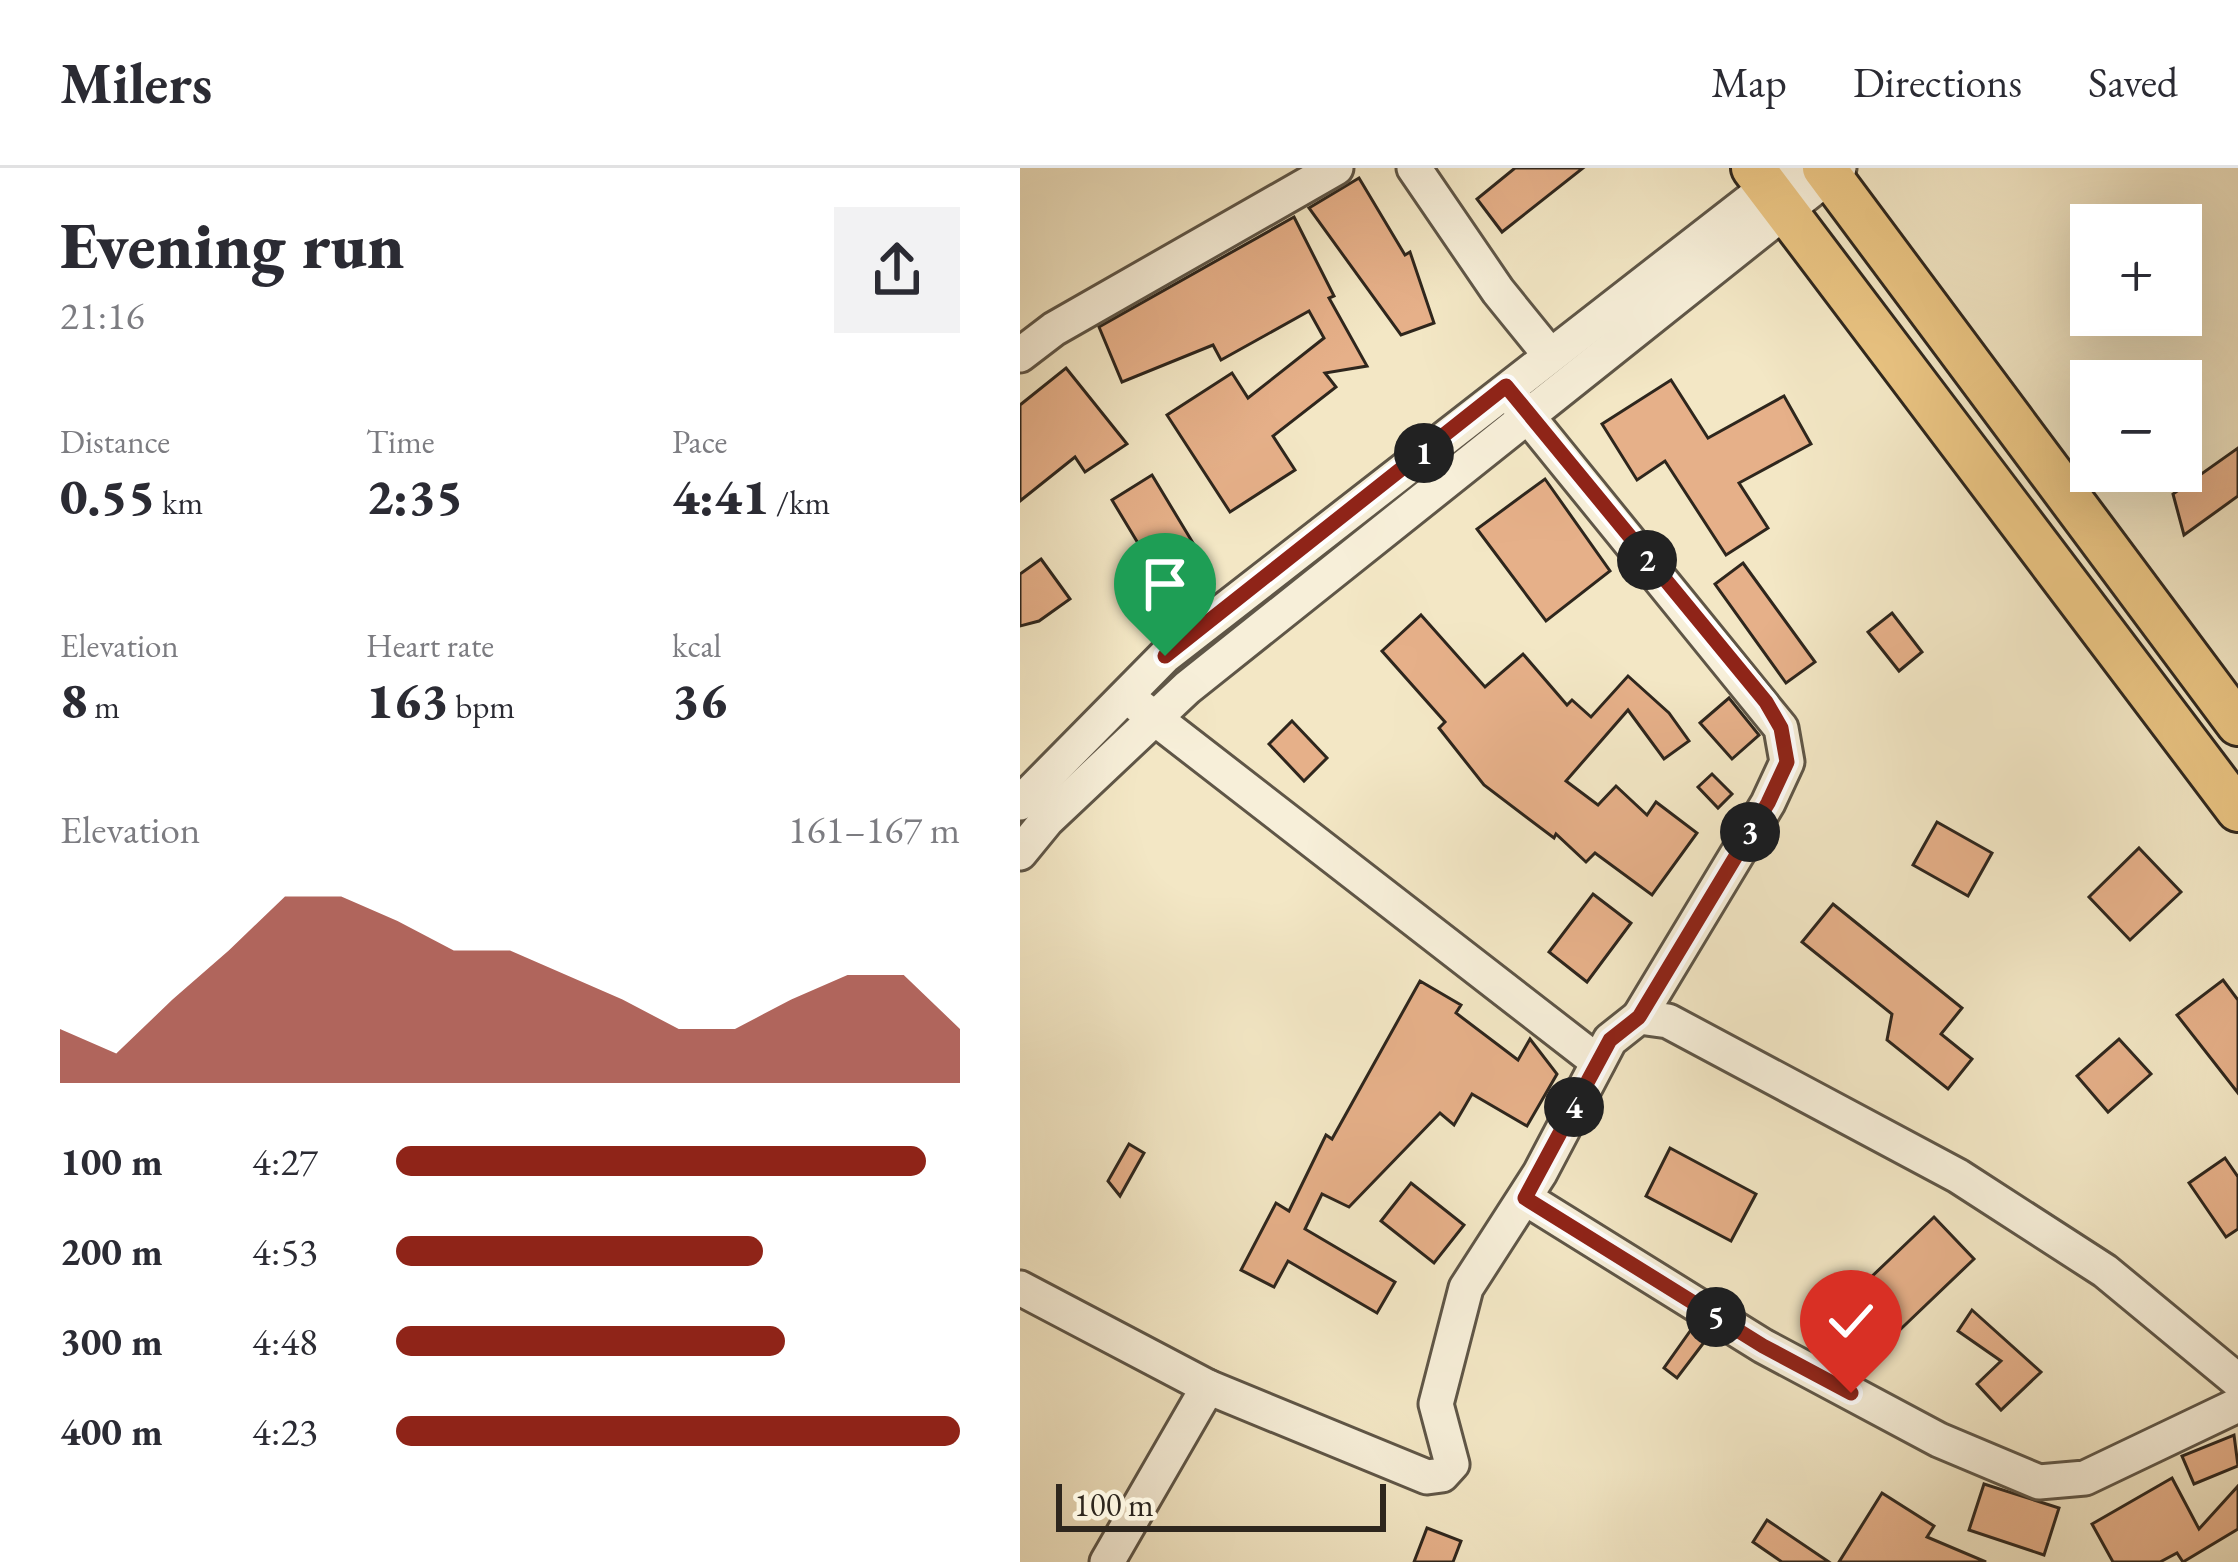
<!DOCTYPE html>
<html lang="en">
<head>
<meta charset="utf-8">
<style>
  :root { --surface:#fff; --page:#f2f2f3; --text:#2b2b33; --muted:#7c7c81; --line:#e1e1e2; --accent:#8f2418 }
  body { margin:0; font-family:"EB Garamond",serif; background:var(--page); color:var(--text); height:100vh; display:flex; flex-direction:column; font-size:45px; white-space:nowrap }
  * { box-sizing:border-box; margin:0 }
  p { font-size:39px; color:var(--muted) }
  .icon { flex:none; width:66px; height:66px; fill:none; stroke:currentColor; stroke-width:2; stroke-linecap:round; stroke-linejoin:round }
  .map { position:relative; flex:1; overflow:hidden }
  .drawer { display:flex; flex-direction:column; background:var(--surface); width:1020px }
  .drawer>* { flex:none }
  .controls { position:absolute; left:1050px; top:36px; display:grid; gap:24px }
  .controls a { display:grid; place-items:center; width:132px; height:132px; border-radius:0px; background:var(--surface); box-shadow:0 12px 48px #0002; font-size:60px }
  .scale { position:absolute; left:36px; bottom:30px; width:330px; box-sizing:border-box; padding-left:12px; border:6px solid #2e261d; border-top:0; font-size:33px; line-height:42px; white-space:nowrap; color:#2e261d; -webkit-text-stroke:9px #f7efd9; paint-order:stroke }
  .pin { position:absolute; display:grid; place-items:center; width:102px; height:102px; color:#fff; margin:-123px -51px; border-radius:50% 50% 50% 0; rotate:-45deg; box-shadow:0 0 12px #0007 }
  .pin .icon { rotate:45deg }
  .km { position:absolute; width:60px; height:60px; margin:-30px; border-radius:50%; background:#222; color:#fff; font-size:33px; line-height:60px; text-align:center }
  .round { display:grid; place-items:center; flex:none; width:126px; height:126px; border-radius:0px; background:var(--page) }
  .head { display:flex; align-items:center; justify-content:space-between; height:204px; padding:0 60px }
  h1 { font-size:66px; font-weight:800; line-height:90px }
  .metrics { display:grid; grid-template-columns:repeat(3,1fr); gap:18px; height:204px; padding:12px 60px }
  .metrics div { display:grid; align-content:center }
  .metrics b { font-size:51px; font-weight:800 }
  .metrics small { font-size:33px; font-weight:400 }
  .metrics p { font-size:33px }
  .chart { height:336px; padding:24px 60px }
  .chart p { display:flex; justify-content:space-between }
  .chart svg { width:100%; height:216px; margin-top:12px; fill:var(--accent); opacity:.7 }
  ul { padding:0 60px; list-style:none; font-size:39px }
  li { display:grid; grid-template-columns:192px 144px 1fr; align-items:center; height:90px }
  li i { height:30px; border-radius:15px; background:var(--accent) }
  header { display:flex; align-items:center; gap:72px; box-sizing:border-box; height:168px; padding:0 60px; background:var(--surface); border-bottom:3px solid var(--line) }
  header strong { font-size:57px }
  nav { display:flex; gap:66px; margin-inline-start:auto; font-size:42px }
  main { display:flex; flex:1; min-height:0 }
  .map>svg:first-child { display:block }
  .building { fill:#e6b089; stroke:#2e261d; stroke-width:3 }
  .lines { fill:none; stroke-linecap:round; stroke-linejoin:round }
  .minor-casing { stroke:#5f5647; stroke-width:39 }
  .major-casing { stroke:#2e261d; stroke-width:48 }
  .minor { stroke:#f7efd9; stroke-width:33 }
  .major { stroke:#eac482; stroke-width:42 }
  .route-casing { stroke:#fff; stroke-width:24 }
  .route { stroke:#8f2418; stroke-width:15 }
</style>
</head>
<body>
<header>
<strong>Milers</strong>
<nav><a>Map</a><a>Directions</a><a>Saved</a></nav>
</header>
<main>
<section class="drawer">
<div class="head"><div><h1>Evening run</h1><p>21:16</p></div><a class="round"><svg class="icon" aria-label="share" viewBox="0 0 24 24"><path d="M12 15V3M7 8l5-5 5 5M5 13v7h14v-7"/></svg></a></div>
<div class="metrics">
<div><p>Distance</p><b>0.55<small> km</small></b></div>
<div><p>Time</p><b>2:35</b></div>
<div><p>Pace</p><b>4:41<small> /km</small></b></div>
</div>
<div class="metrics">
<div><p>Elevation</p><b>8<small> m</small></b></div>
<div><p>Heart rate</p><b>163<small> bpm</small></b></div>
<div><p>kcal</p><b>36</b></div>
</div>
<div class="chart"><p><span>Elevation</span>161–167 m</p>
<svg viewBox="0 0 160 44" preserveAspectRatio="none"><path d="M0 44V33L10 38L20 27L30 17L40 6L50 6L60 11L70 17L80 17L90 22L100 27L110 33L120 33L130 27L140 22L150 22L160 33V44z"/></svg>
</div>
<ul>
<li><b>100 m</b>4:27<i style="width:94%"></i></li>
<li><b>200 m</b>4:53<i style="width:65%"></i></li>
<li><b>300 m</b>4:48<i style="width:69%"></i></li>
<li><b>400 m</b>4:23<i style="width:100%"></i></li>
</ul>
</section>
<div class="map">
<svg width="1218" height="1394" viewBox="0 0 1218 1394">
  <rect width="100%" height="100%" fill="#f3e7c5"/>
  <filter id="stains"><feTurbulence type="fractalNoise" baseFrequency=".00167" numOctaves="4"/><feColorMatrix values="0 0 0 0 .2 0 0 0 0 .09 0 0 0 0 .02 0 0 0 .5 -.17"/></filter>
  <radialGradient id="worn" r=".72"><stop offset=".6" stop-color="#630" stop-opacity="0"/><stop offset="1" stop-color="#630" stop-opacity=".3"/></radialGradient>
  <!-- building -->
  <g class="building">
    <path d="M495,0H563L482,64L457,31Z"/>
    <path d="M339,10L385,87L390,84L414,155L381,167L289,40Z"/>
    <path d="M274,49L314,128L309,130L347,198L305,205L316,219L253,268L275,302L210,344L147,247L212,205L228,230L304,170L289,143L201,192L193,177L102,214L79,159Z"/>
    <path d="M46,200L107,276L65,304L55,289L0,333V237Z"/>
    <path d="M651,212L688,270L764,228L791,276L719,315L748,360L706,387L645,293L617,312L582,256Z"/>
    <path d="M1218,280V328L1164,367L1153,326Z"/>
    <path d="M132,307L179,385L139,410L92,332Z"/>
    <path d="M525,311L590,403L526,453L457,361Z"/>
    <path d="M21,391L50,431L19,453L0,458V406Z"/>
    <path d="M723,395L795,494L766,515L695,416Z"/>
    <path d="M872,445L902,484L879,503L848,464Z"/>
    <path d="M401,447L465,519L503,486L547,537L552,532L571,549L608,508L649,545L669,573L644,591L608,542L546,613L578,637L596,618L627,647L636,634L677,665L632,727L575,685L566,694L536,666L534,670L464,617L419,560L425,554L362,483Z"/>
    <path d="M709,530L739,567L712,591L680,555Z"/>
    <path d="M272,553L307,590L284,613L249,576Z"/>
    <path d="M692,606L712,626L698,640L678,619Z"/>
    <path d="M917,654L972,685L948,728L893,697Z"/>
    <path d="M1119,680L1161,724L1110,772L1069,729Z"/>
    <path d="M573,726L611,755L567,814L529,784Z"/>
    <path d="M813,736L942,840L921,866L952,891L928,921L867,872L872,846L782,774Z"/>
    <path d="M1203,812L1218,832V925L1157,847Z"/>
    <path d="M400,813L441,837L436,845L498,892L510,871L537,906L507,958L452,926L434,957L420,945L329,1039L302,1026L285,1061L375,1114L357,1145L268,1093L254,1119L221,1102L256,1035L269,1043L306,967L312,971Z"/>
    <path d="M1099,871L1131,906L1088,944L1057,908Z"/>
    <path d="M109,976L124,985L100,1028L88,1013Z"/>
    <path d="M650,980L736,1026L711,1073L626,1028Z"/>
    <path d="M1205,990L1218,1009V1061L1206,1069L1169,1015Z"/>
    <path d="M391,1015L444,1057L414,1095L361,1053Z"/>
    <path d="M914,1049L954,1091L863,1178L823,1136Z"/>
    <path d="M952,1142L1021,1204L981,1242L957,1216L981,1193L938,1163Z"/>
    <path d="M673,1159L688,1169L657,1210L644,1200Z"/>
    <path d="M1214,1267L1218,1298L1174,1316L1162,1288Z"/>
    <path d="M1152,1310L1179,1361L1218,1318V1361L1163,1394L1157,1385L1140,1394H1093L1072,1356Z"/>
    <path d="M964,1316L1039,1340L1024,1387L949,1362Z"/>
    <path d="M862,1325L914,1358L907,1369L966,1394H819Z"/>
    <path d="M747,1352L809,1394H762L733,1374Z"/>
    <path d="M407,1360L441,1373L433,1394H394Z"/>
  </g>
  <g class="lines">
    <defs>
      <g id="minor">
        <path d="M394,0L478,123L529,186"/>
        <path d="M0,187L34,161L316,0"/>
        <path d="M497,235L761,560L767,594L748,635L619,849"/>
        <path d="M119,538L578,894"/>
        <path d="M0,635L145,488L772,0"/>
        <path d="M0,685L27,652L167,520L819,0"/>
        <path d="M505,1030L743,1178L919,1272L1019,1314L1065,1310L1218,1237"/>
        <path d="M0,1120L188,1219L407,1309L422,1307L432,1296L416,1236L446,1120L520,1005L590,872L619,849L648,853L938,1008L1085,1103L1218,1213"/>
        <path d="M87,1394L188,1219"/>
      </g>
      <g id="major">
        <path d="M733,0L1218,642"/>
        <path d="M804,0L1218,556"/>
      </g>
    </defs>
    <!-- minor casing -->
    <use href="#minor" class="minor-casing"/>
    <!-- major casing -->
    <use href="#major" class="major-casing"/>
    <!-- minor -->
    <use href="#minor" class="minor"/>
    <!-- major -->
    <use href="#major" class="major"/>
  </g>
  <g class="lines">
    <defs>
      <path id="route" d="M145,488L486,218L746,534L761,560L767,594L748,635L619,849L590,872L505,1030L743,1178L831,1225"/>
    </defs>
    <!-- route casing -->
    <use href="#route" class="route-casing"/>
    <!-- route -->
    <use href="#route" class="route"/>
  </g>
  <rect width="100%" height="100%" filter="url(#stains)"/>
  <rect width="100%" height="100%" fill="url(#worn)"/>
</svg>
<div class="controls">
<a>+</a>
<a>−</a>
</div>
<div class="scale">100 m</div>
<div class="pin" style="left:145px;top:488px;background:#1e9e55"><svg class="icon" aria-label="arrive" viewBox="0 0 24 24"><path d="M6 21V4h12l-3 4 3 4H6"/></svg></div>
<div class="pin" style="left:831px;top:1225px;background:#d93025"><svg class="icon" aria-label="check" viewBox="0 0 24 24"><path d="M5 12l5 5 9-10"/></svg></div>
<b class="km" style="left:404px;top:285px">1</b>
<b class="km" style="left:627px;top:392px">2</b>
<b class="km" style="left:730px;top:664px">3</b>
<b class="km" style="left:554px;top:939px">4</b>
<b class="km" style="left:696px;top:1149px">5</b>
</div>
</main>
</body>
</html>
